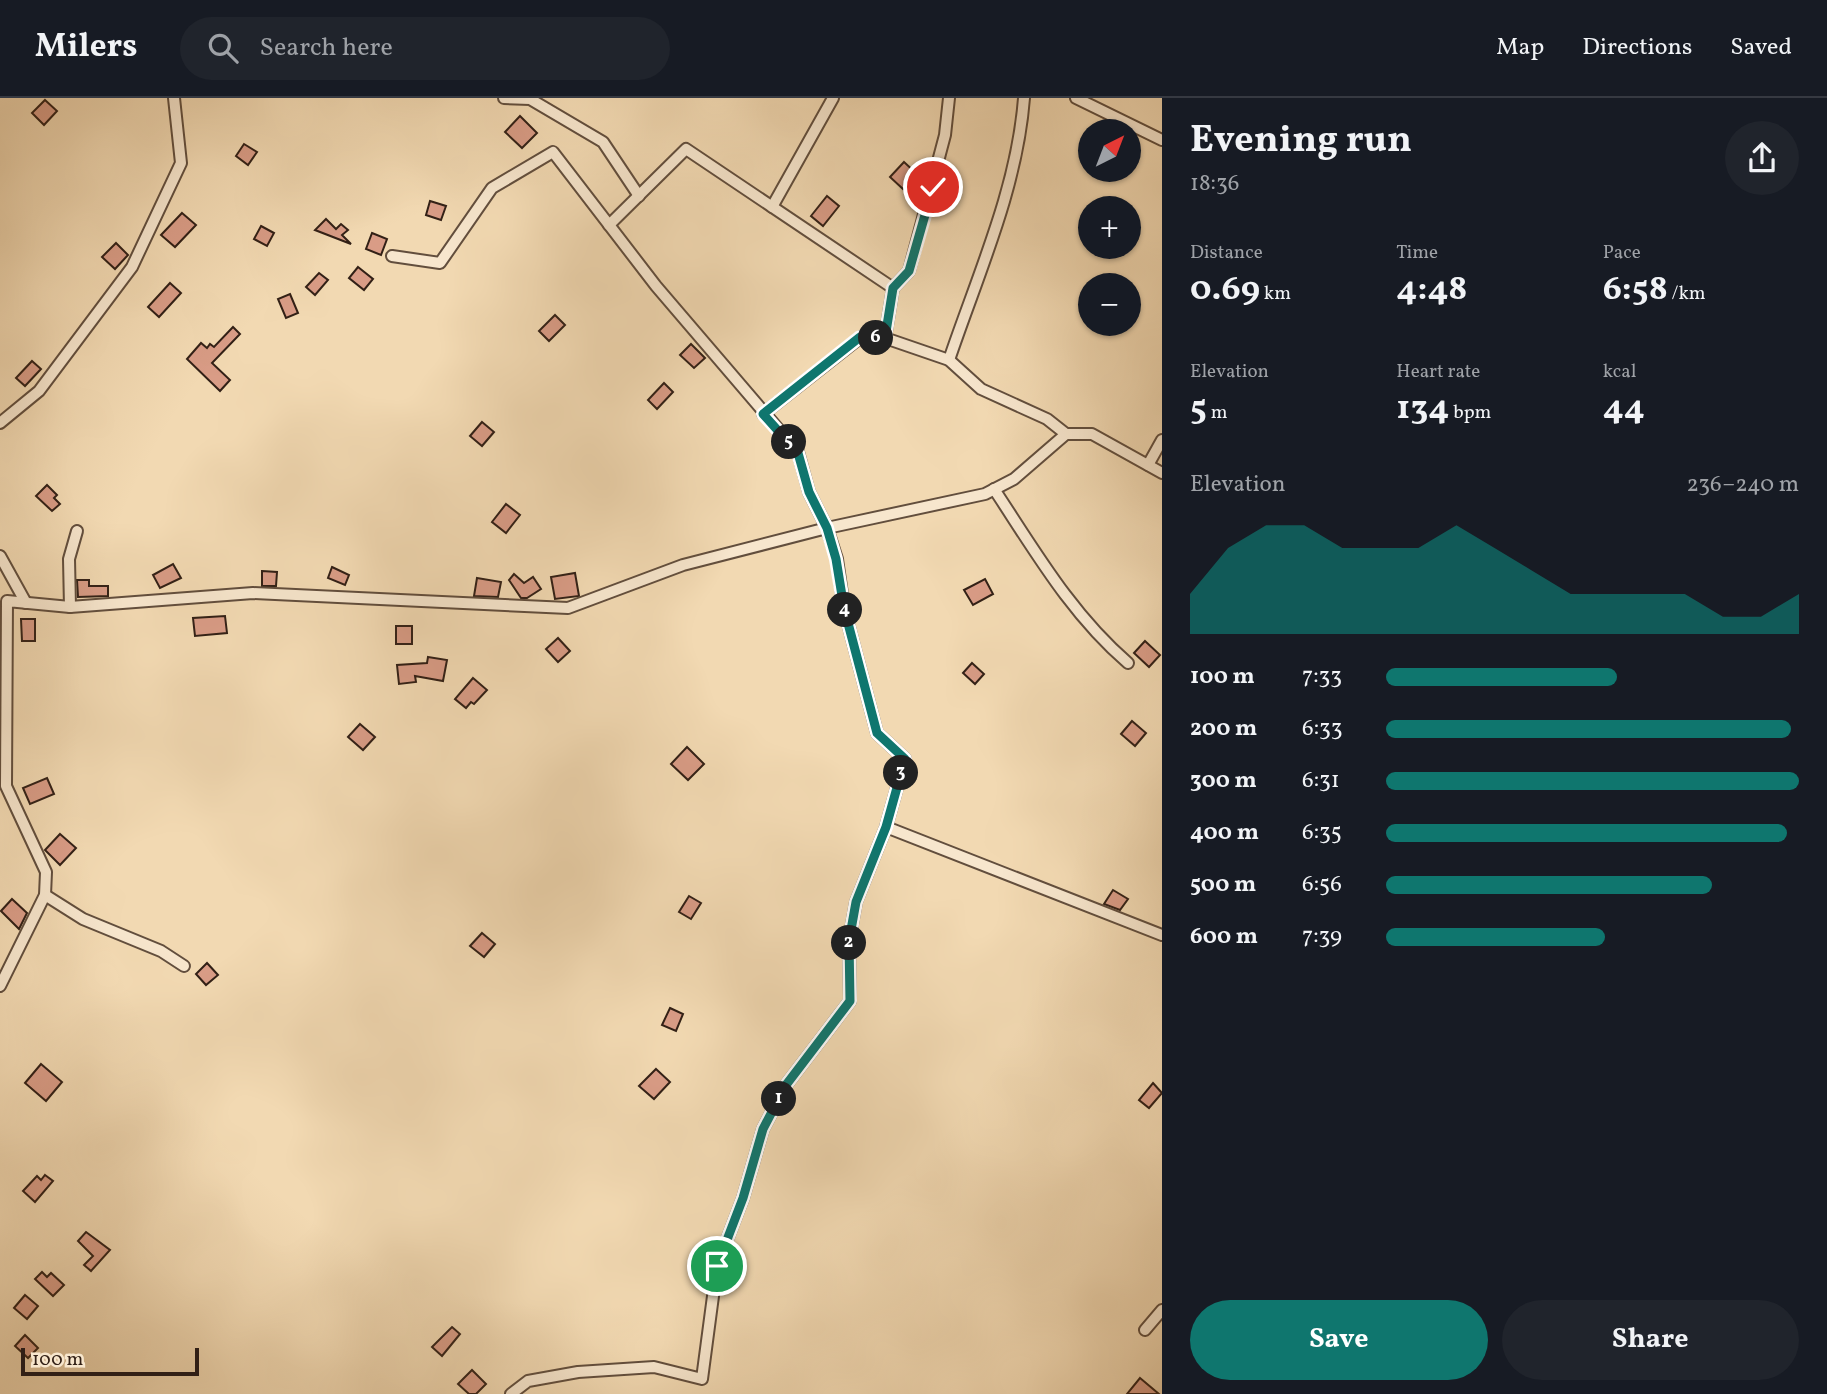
<!DOCTYPE html>
<html lang="en">
<head>
<meta charset="utf-8">
<style>
  :root { --surface:#171b24; --page:#20242c; --text:#f1f3f6; --muted:#9ea1a6; --line:#363941; --accent:#0f766e }
  body { margin:0; font-family:Vollkorn,serif; background:var(--page); color:var(--text); height:100vh; display:flex; flex-direction:column; font-size:26px; white-space:nowrap }
  * { box-sizing:border-box; margin:0 }
  p { font-size:23px; color:var(--muted) }
  .icon { flex:none; width:38px; height:38px; fill:none; stroke:currentColor; stroke-width:2; stroke-linecap:round; stroke-linejoin:round }
  .map { position:relative; flex:1; overflow:hidden }
  .drawer { display:flex; flex-direction:column; background:var(--surface); width:665px }
  .drawer>* { flex:none }
  .needle { width:46px; rotate:42deg }
  .fabs { position:absolute; left:1078px; top:21px; display:grid; gap:14px }
  .fabs a { display:grid; place-items:center; width:63px; height:63px; border-radius:50%; background:var(--surface); box-shadow:0 2px 5px #0004; font-size:35px }
  .scale { position:absolute; left:21px; bottom:18px; width:178px; box-sizing:border-box; padding-left:7px; border:4px solid #322016; border-top:0; font-size:19px; line-height:24px; white-space:nowrap; color:#322016; -webkit-text-stroke:5px #f7e6cd; paint-order:stroke }
  .pin { position:absolute; display:grid; place-items:center; width:60px; height:60px; color:#fff; margin:-30px; border:4px solid #fff; border-radius:50%; box-shadow:0 2px 7px #0007 }
  .km { position:absolute; width:35px; height:35px; margin:-18px; border-radius:50%; background:#222; color:#fff; font-size:19px; line-height:35px; text-align:center }
  .round { display:grid; place-items:center; flex:none; width:74px; height:74px; border-radius:37px; background:var(--page) }
  .summary { display:flex; align-items:center; justify-content:space-between; height:119px; padding:0 28px }
  h1 { font-size:38px; font-weight:700; line-height:52px }
  .figures { display:grid; grid-template-columns:repeat(3,1fr); gap:10px; height:119px; padding:7px 28px }
  .figures div { display:grid; align-content:center }
  .figures b { font-size:35px; font-weight:700 }
  .figures small { font-size:19px; font-weight:400 }
  .figures p { font-size:19px }
  .chart { height:196px; padding:14px 28px }
  .chart p { display:flex; justify-content:space-between }
  .chart svg { width:100%; height:126px; margin-top:7px; fill:var(--accent); opacity:.7 }
  .cta { display:flex; gap:14px; margin-top:auto; padding:14px 28px }
  .cta a { flex:1; height:80px; border-radius:42px; background:var(--accent); color:#fff; font-size:28px; font-weight:700; line-height:80px; text-align:center }
  .cta a+a { background:var(--page); color:var(--text) }
  ul { padding:0 28px; list-style:none; font-size:23px }
  li { display:grid; grid-template-columns:112px 84px 1fr; align-items:center; height:52px }
  li i { height:18px; border-radius:9px; background:var(--accent) }
  header { display:flex; align-items:center; gap:42px; box-sizing:border-box; height:98px; padding:0 35px; background:var(--surface); border-bottom:2px solid var(--line) }
  header strong { font-size:33px }
  nav { display:flex; gap:38px; margin-inline-start:auto; font-size:24px }
  .search { width:490px; height:63px; background:var(--page); display:flex; align-items:center; gap:18px; box-sizing:border-box; padding:0 24px; border-radius:38px; color:var(--muted); font-size:26px }
  main { display:flex; flex:1; min-height:0 }
  .map>svg:first-child { display:block }
  .building { fill:#d99c86; stroke:#322016; stroke-width:2 }
  .lines { fill:none; stroke-linecap:round; stroke-linejoin:round }
  .minor-casing { stroke:#624e3d; stroke-width:14 }
  .minor { stroke:#f7e6cd; stroke-width:10 }
  .route-casing { stroke:#fff; stroke-width:14 }
  .route { stroke:#0f766e; stroke-width:9 }
</style>
</head>
<body>
<header>
<strong>Milers</strong>
<div class="search"><svg class="icon" aria-label="search" viewBox="0 0 24 24"><circle cx="10" cy="10" r="6"/><path d="M15 15l6 6"/></svg>Search here</div>
<nav><a>Map</a><a>Directions</a><a>Saved</a></nav>
</header>
<main>
<div class="map">
<svg width="1162" height="1296" viewBox="0 0 1162 1296">
  <rect width="100%" height="100%" fill="#f2d9b2"/>
  <filter id="stains"><feTurbulence type="fractalNoise" baseFrequency=".00286" numOctaves="4"/><feColorMatrix values="0 0 0 0 .2 0 0 0 0 .09 0 0 0 0 .02 0 0 0 .5 -.17"/></filter>
  <radialGradient id="worn" r=".72"><stop offset=".6" stop-color="#630" stop-opacity="0"/><stop offset="1" stop-color="#630" stop-opacity=".3"/></radialGradient>
  <!-- building -->
  <g class="building">
    <path d="M45,2L57,13L44,27L32,15Z"/>
    <path d="M520,18L537,35L522,50L505,34Z"/>
    <path d="M244,46L257,54L248,67L236,58Z"/>
    <path d="M904,64L917,76L903,91L890,79Z"/>
    <path d="M827,98L839,108L823,128L811,118Z"/>
    <path d="M430,103L446,108L441,122L426,117Z"/>
    <path d="M182,115L196,127L175,149L161,137Z"/>
    <path d="M326,121L336,131L341,126L348,132L342,137L351,146L315,132Z"/>
    <path d="M261,128L274,135L267,148L254,141Z"/>
    <path d="M372,135L387,141L381,157L366,151Z"/>
    <path d="M116,145L128,157L115,171L102,159Z"/>
    <path d="M358,169L373,181L364,192L349,180Z"/>
    <path d="M319,175L328,182L315,197L306,189Z"/>
    <path d="M170,185L181,195L159,219L148,209Z"/>
    <path d="M290,196L298,215L286,220L278,201Z"/>
    <path d="M555,217L565,227L549,243L539,233Z"/>
    <path d="M233,229L240,236L212,265L230,282L220,293L187,261L201,245L207,250L210,246L214,249Z"/>
    <path d="M691,246L705,260L694,270L680,257Z"/>
    <path d="M32,263L41,271L25,288L16,280Z"/>
    <path d="M664,285L673,294L657,311L648,302Z"/>
    <path d="M482,324L494,334L482,348L470,338Z"/>
    <path d="M47,387L57,397L54,400L60,406L52,413L36,398Z"/>
    <path d="M506,406L520,417L506,435L492,424Z"/>
    <path d="M173,466L181,480L160,490L153,477Z"/>
    <path d="M332,469L349,477L345,487L328,480Z"/>
    <path d="M262,473L277,474L276,488H262Z"/>
    <path d="M575,475L579,498L555,501L551,479Z"/>
    <path d="M514,476L524,485L533,479L541,491L527,500H521L509,482Z"/>
    <path d="M477,480L501,484L498,499L474,498Z"/>
    <path d="M985,481L993,496L973,507L964,492Z"/>
    <path d="M77,482H89V488H108V498L78,499Z"/>
    <path d="M225,518L227,535L195,538L193,520Z"/>
    <path d="M21,521H35V543H22Z"/>
    <rect x="396" y="528" width="16" height="18"/>
    <path d="M558,540L570,553L558,564L546,551Z"/>
    <path d="M1145,543L1160,557L1149,569L1134,555Z"/>
    <path d="M428,559L447,562L443,583L415,578L416,584L399,586L397,567L427,565Z"/>
    <path d="M972,565L984,576L975,586L963,575Z"/>
    <path d="M473,580L487,592L474,606L471,604L466,610L455,601Z"/>
    <path d="M1132,623L1146,635L1135,648L1121,636Z"/>
    <path d="M360,626L375,639L363,652L348,639Z"/>
    <path d="M687,649L704,666L688,682L671,666Z"/>
    <path d="M47,680L54,696L30,706L23,690Z"/>
    <path d="M60,736L76,750L60,767L45,752Z"/>
    <path d="M1113,792L1128,801L1120,812L1104,806Z"/>
    <path d="M689,798L701,805L691,821L679,814Z"/>
    <path d="M12,801L27,815L19,831L1,813Z"/>
    <path d="M482,835L495,846L484,859L470,848Z"/>
    <path d="M207,865L218,877L206,887L196,876Z"/>
    <path d="M670,910L683,916L676,933L662,927Z"/>
    <path d="M41,966L62,984L46,1003L25,985Z"/>
    <path d="M656,971L670,984L654,1001L639,988Z"/>
    <path d="M1153,985L1162,995L1149,1010L1139,1002Z"/>
    <path d="M45,1077L53,1083L35,1104L23,1093L37,1078L41,1082Z"/>
    <path d="M86,1134L110,1152L91,1173L84,1167L93,1158L78,1143Z"/>
    <path d="M42,1174L47,1179L51,1175L64,1187L53,1198L35,1181Z"/>
    <path d="M25,1197L38,1208L27,1221L14,1210Z"/>
    <path d="M452,1229L460,1236L442,1258L432,1249Z"/>
    <path d="M25,1237L38,1250L28,1260L15,1248Z"/>
    <path d="M472,1272L486,1286L476,1296H469L458,1286Z"/>
    <path d="M1140,1280L1159,1296H1127Z"/>
  </g>
  <g class="lines">
    <defs>
      <g id="minor">
        <path d="M504,0L530,1L603,44L639,98"/>
        <path d="M1076,0L1162,42"/>
        <path d="M772,109L833,0"/>
        <path d="M609,127L686,51L893,190L885,240"/>
        <path d="M392,158L440,165L492,90L553,54L656,188L798,354L809,394L827,430L837,461L844,510L877,635L905,661L886,729L856,804L849,843L850,903L786,987L763,1031L743,1100L717,1168L702,1281L654,1269L578,1274L528,1283L511,1296"/>
        <path d="M893,190L909,173L945,37L949,0"/>
        <path d="M949,262C978,176 1017,91 1024,0"/>
        <path d="M763,316L861,239L885,240L949,262L981,291L1047,321L1066,336"/>
        <path d="M0,325L39,293L132,169L181,65L174,0"/>
        <path d="M1148,367L1162,342"/>
        <path d="M994,391C1035,453 1071,516 1128,565"/>
        <path d="M0,458L26,505"/>
        <path d="M70,509L69,461L77,433"/>
        <path d="M886,729L1162,837"/>
        <path d="M45,797L83,821L161,853L184,868"/>
        <path d="M0,888L45,797L46,774L6,688L7,503L70,509L253,495L568,510L683,467L827,430L985,396L1014,381L1066,336H1092L1162,375"/>
        <path d="M1145,1232L1162,1212"/>
      </g>
    </defs>
    <!-- minor casing -->
    <use href="#minor" class="minor-casing"/>
    <!-- minor -->
    <use href="#minor" class="minor"/>
  </g>
  <g class="lines">
    <defs>
      <path id="route" d="M717,1168L743,1100L763,1031L786,987L850,903L849,843L856,804L886,729L905,661L877,635L844,510L836,461L827,430L809,394L798,355L763,316L860,239L885,240L893,190L909,173L933,89"/>
    </defs>
    <!-- route casing -->
    <use href="#route" class="route-casing"/>
    <!-- route -->
    <use href="#route" class="route"/>
  </g>
  <rect width="100%" height="100%" filter="url(#stains)"/>
  <rect width="100%" height="100%" fill="url(#worn)"/>
</svg>
<div class="fabs">
<a><svg class="needle" viewBox="-14 -14 28 28"><path d="M0-13l5 13h-10z" fill="#e53935"/><path d="M0 13l5-13h-10z" fill="#9ea1a6"/></svg></a>
<a>+</a>
<a>−</a>
</div>
<div class="scale">100 m</div>
<div class="pin" style="left:717px;top:1168px;background:#1e9e55"><svg class="icon" aria-label="arrive" viewBox="0 0 24 24"><path d="M6 21V4h12l-3 4 3 4H6"/></svg></div>
<div class="pin" style="left:933px;top:89px;background:#d93025"><svg class="icon" aria-label="check" viewBox="0 0 24 24"><path d="M5 12l5 5 9-10"/></svg></div>
<b class="km" style="left:779px;top:1001px">1</b>
<b class="km" style="left:849px;top:845px">2</b>
<b class="km" style="left:901px;top:675px">3</b>
<b class="km" style="left:845px;top:512px">4</b>
<b class="km" style="left:789px;top:344px">5</b>
<b class="km" style="left:876px;top:240px">6</b>
</div>
<section class="drawer">
<div class="summary"><div><h1>Evening run</h1><p>18:36</p></div><a class="round"><svg class="icon" aria-label="share" viewBox="0 0 24 24"><path d="M12 15V3M7 8l5-5 5 5M5 13v7h14v-7"/></svg></a></div>
<div class="figures">
<div><p>Distance</p><b>0.69<small> km</small></b></div>
<div><p>Time</p><b>4:48</b></div>
<div><p>Pace</p><b>6:58<small> /km</small></b></div>
</div>
<div class="figures">
<div><p>Elevation</p><b>5<small> m</small></b></div>
<div><p>Heart rate</p><b>134<small> bpm</small></b></div>
<div><p>kcal</p><b>44</b></div>
</div>
<div class="chart"><p><span>Elevation</span>236–240 m</p>
<svg viewBox="0 0 160 44" preserveAspectRatio="none"><path d="M0 44V30L10 14L20 6L30 6L40 14L50 14L60 14L70 6L80 14L90 22L100 30L110 30L120 30L130 30L140 38L150 38L160 30V44z"/></svg>
</div>
<ul>
<li><b>100 m</b>7:33<i style="width:56%"></i></li>
<li><b>200 m</b>6:33<i style="width:98%"></i></li>
<li><b>300 m</b>6:31<i style="width:100%"></i></li>
<li><b>400 m</b>6:35<i style="width:97%"></i></li>
<li><b>500 m</b>6:56<i style="width:79%"></i></li>
<li><b>600 m</b>7:39<i style="width:53%"></i></li>
</ul>
<div class="cta"><a>Save</a><a>Share</a></div>
</section>
</main>
</body>
</html>
